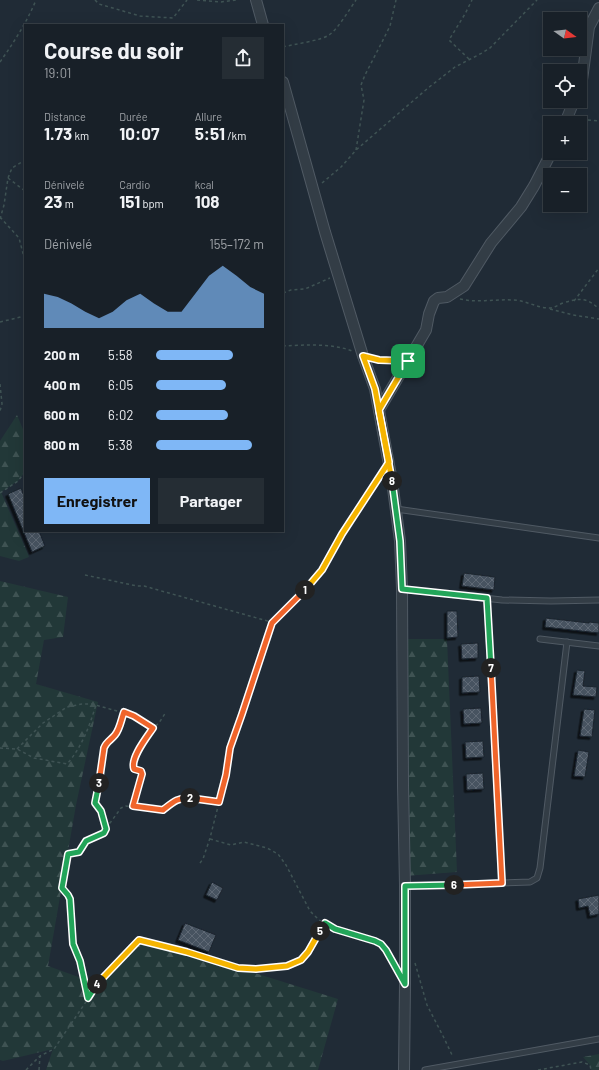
<!DOCTYPE html>
<html lang="fr">
<head>
<meta charset="utf-8">
<style>
  :root { --surface:#182028; --page:#252d34; --text:#f1f3f6; --muted:#9fa3a8; --line:#363e45; --accent:#7fb7f6 }
  body { margin:0; font-family:Barlow,sans-serif; background:var(--page); color:var(--text); height:100vh; display:flex; flex-direction:column; font-size:15px; white-space:nowrap }
  * { box-sizing:border-box; margin:0 }
  p { font-size:13px; color:var(--muted) }
  .icon { flex:none; width:22px; height:22px; fill:none; stroke:currentColor; stroke-width:2; stroke-linecap:round; stroke-linejoin:round }
  .map { position:relative; flex:1; overflow:hidden }
  .details { position:absolute; left:24px; top:24px; width:260px; height:508px; display:flex; flex-direction:column; background:var(--surface); border-radius:0px; box-shadow:0 4px 16px #0002,0 0 0 1px var(--line) }
  .details>* { flex:none }
  .needle { width:26px; rotate:104deg }
  .buttons { position:absolute; left:543px; top:12px; display:grid; gap:8px }
  .buttons a { display:grid; place-items:center; width:44px; height:44px; border-radius:0px; background:var(--surface); box-shadow:0 4px 16px #0002,0 0 0 1px var(--line); font-size:20px }
  .pin { position:absolute; display:grid; place-items:center; width:34px; height:34px; color:#fff; margin:-17px; border-radius:8px; box-shadow:0 2px 6px #0006 }
  .km { position:absolute; width:20px; height:20px; margin:-10px; border-radius:50%; background:#222; color:#fff; font-size:11px; line-height:20px; text-align:center }
  .round { display:grid; place-items:center; flex:none; width:42px; height:42px; border-radius:0px; background:var(--page) }
  .overview { display:flex; align-items:center; justify-content:space-between; height:68px; padding:0 20px }
  h1 { font-size:22px; font-weight:700; line-height:30px }
  .figures { display:grid; grid-template-columns:repeat(3,1fr); gap:6px; height:68px; padding:4px 20px }
  .figures div { display:grid; align-content:center }
  .figures b { font-size:17px; font-weight:700 }
  .figures small { font-size:11px; font-weight:400 }
  .figures p { font-size:11px }
  .chart { height:112px; padding:8px 20px }
  .chart p { display:flex; justify-content:space-between }
  .chart svg { width:100%; height:72px; margin-top:4px; fill:var(--accent); opacity:.7 }
  .button { display:flex; gap:8px; margin-top:auto; padding:8px 20px }
  .button a { flex:1; height:46px; border-radius:0px; background:var(--accent); color:#111; font-size:16px; font-weight:700; line-height:46px; text-align:center }
  .button a+a { background:var(--page); color:var(--text) }
  ul { padding:0 20px; list-style:none; font-size:13px }
  li { display:grid; grid-template-columns:64px 48px 1fr; align-items:center; height:30px }
  li i { height:10px; border-radius:5px; background:var(--accent) }
  .map>svg:first-child { display:block }
  .forest { fill:url(#forest-firs) }
  .building { fill:url(#building-cross-hatch); stroke:#1b242d; filter:url(#shadow) }
  .lines { fill:none; stroke-linecap:round; stroke-linejoin:round }
  .lane-casing { stroke:#505a64; stroke-width:7 }
  .street-casing { stroke:#505a64; stroke-width:12 }
  .path { stroke:#3f5354; stroke-width:1.5; stroke-dasharray:3 3; stroke-linecap:butt }
  .lane { stroke:#333d46; stroke-width:5 }
  .street { stroke:#333d46; stroke-width:10 }
  .split-1-casing { stroke:#fff; stroke-width:8 }
  .split-2-casing { stroke:#fff; stroke-width:8 }
  .split-3-casing { stroke:#fff; stroke-width:8 }
  .split-4-casing { stroke:#fff; stroke-width:8 }
  .split-5-casing { stroke:#fff; stroke-width:8 }
  .split-6-casing { stroke:#fff; stroke-width:8 }
  .split-7-casing { stroke:#fff; stroke-width:8 }
  .split-8-casing { stroke:#fff; stroke-width:8 }
  .split-9-casing { stroke:#fff; stroke-width:8 }
  .split-1 { stroke:#f5b400; stroke-width:5 }
  .split-2 { stroke:#f0652b; stroke-width:5 }
  .split-3 { stroke:#f0652b; stroke-width:5 }
  .split-4 { stroke:#22a559; stroke-width:5 }
  .split-5 { stroke:#f5b400; stroke-width:5 }
  .split-6 { stroke:#22a559; stroke-width:5 }
  .split-7 { stroke:#f0652b; stroke-width:5 }
  .split-8 { stroke:#22a559; stroke-width:5 }
  .split-9 { stroke:#f5b400; stroke-width:5 }
</style>
</head>
<body>
<div class="map">
<svg width="599" height="1070" viewBox="0 0 599 1070">
  <defs>
    <pattern id="forest-firs" width="22" height="20" patternUnits="userSpaceOnUse"><rect width="22" height="20" fill="#223838"/><path d="M5 1l3.5 6h-7zM16 11l3.5 6h-7z" fill="#3f5353"/></pattern>
    <pattern id="building-cross-hatch" width="8" height="8" patternUnits="userSpaceOnUse"><rect width="8" height="8" fill="#465260"/><path d="M0 0l8 8M0 8l8-8" fill="none" stroke="#5e6975"/></pattern>
    <filter id="shadow"><feDropShadow dx="-2.5" dy="2.5" stdDeviation="0" flood-color="#0009"/></filter>
  </defs>
  <rect width="100%" height="100%" fill="#202b36"/>
  <!-- forest -->
  <g class="forest">
    <path d="M17,415L25,434V472L18,481L1,492L28,554L29,557L19,561L0,556V441Z"/>
    <path d="M0,581L68,597L63,637L44,640L36,684L98,702L76,805L48,966L98,984L139,940L187,952L338,999L318,1070H46L53,1049L3,1061L0,1060Z"/>
    <path d="M403,639H447L457,872L405,876Z"/>
    <path d="M599,1054V1070H591L590,1065L583,1057Z"/>
  </g>
  <!-- building -->
  <g class="building">
    <path d="M21,488L25,499V531H39L45,546L32,552L8,494Z"/>
    <path d="M464,573L495,577L494,590L462,586Z"/>
    <path d="M447,611H457L458,637L447,638Z"/>
    <path d="M546,618L589,623V622L599,623V633L545,627Z"/>
    <path d="M478,643V658L462,659L461,644Z"/>
    <path d="M577,670L585,671L583,686L597,687L596,697L573,695Z"/>
    <path d="M479,676L480,692L462,693V677Z"/>
    <path d="M481,708L482,723L464,724L463,709Z"/>
    <path d="M584,709L595,710L592,737L580,736Z"/>
    <path d="M483,741L484,757L466,758L465,742Z"/>
    <path d="M578,750L589,752L585,777L574,776Z"/>
    <path d="M483,773L484,789L467,790L466,774Z"/>
    <path d="M212,882L223,888L217,900L206,895Z"/>
    <path d="M599,895V914L590,916L588,906L579,908L578,899Z"/>
    <path d="M185,923L216,935L209,952L178,940Z"/>
  </g>
  <g class="lines">
    <defs>
      <g id="lane">
        <path d="M396,509L599,538"/>
        <path d="M402,589L502,600L551,601L599,600"/>
        <path d="M487,598L502,883"/>
        <path d="M540,639L599,646"/>
        <path d="M405,886L530,882L537,878L540,868L567,642"/>
        <path d="M425,1070L599,1039"/>
      </g>
      <g id="street">
        <path d="M256,0L263,25"/>
        <path d="M283,82L325,232L363,356L375,389L392,481L400,541L402,589L403,785L405,886V984L404,1070"/>
        <path d="M580,86L582,80L589,27L599,8"/>
        <path d="M565,123L574,101"/>
        <path d="M379,410L426,330L429,314L434,301L438,298L447,297L464,286L491,243L521,207L534,186L551,153"/>
      </g>
    </defs>
    <!-- lane casing -->
    <use href="#lane" class="lane-casing"/>
    <!-- street casing -->
    <use href="#street" class="street-casing"/>
    <!-- path -->
    <g class="path">
      <path d="M95,0L99,4L140,16L173,18L187,0"/>
      <path d="M197,0L221,2L236,0"/>
      <path d="M283,47C294,44 320,41 329,35C338,29 349,10 356,0"/>
      <path d="M469,59L449,40L465,14L472,0"/>
      <path d="M0,62C14,42 27,22 36,0"/>
      <path d="M576,119L599,121"/>
      <path d="M356,150L364,100L361,85L365,75L382,42L390,26L396,0"/>
      <path d="M8,178L25,191"/>
      <path d="M322,183L341,167L356,150L428,88L455,67L482,53L490,48L537,0"/>
      <path d="M0,217L19,238L25,261"/>
      <path d="M0,219L4,205L8,178L12,168L25,160"/>
      <path d="M283,293L291,290L305,289L330,278"/>
      <path d="M460,299C478,303 495,299 513,300C525,300 537,308 549,308C554,308 558,305 563,303C579,298 587,297 599,309"/>
      <path d="M574,301L599,268"/>
      <path d="M550,309L573,315L599,319"/>
      <path d="M0,322L25,316"/>
      <path d="M283,346C304,345 332,343 352,351"/>
      <path d="M375,359L379,360L397,361"/>
      <path d="M0,384L2,404L0,411"/>
      <path d="M0,493L18,481L25,472"/>
      <path d="M85,575L137,586H144L271,622"/>
      <path d="M0,748L17,749L34,758L67,764C82,747 89,727 96,705"/>
      <path d="M17,749L43,723L67,707L82,704H92L124,713"/>
      <path d="M133,806L142,774L141,771L134,769C130,758 147,737 153,728"/>
      <path d="M106,829L101,811L95,803L100,775L104,748L106,743L115,735L120,726L124,713L134,716L153,728L159,723L166,712"/>
      <path d="M210,839L231,845L244,842L267,848L278,854L286,865L310,911L319,920L335,929L375,941L381,944L395,967"/>
      <path d="M200,863L203,859L210,838L226,775L229,749L242,714L272,623L306,589L322,570L342,534L381,473"/>
      <path d="M415,963L427,1005L444,1038L453,1057"/>
      <path d="M88,998L80,961L73,944L70,899L68,895L62,888L68,854L79,851L86,841L104,833L110,823L121,808L126,806L163,810L176,800L183,797L219,802"/>
      <path d="M26,1070L40,1056L54,1049L98,984L139,940L187,952L238,968L256,969L287,966L301,960L308,952L325,923"/>
      <path d="M39,1070L40,1056"/>
      <path d="M538,1070L582,1062L590,1065L591,1070"/>
    </g>
    <!-- lane -->
    <use href="#lane" class="lane"/>
    <!-- street -->
    <use href="#street" class="street"/>
  </g>
  <g class="lines">
    <defs>
      <path id="split-1" d="M305,590L322,570L342,534L389,462L379,410L408,361"/>
      <path id="split-2" d="M190,798L219,802L226,775L230,748L242,714L272,623L305,590"/>
      <path id="split-3" d="M99,783L104,748C106,742 111,740 115,735C120,729 121,720 124,712L134,716L153,728C147,737 130,758 134,769L141,771L142,774L133,806L163,810C172,803 178,797 190,798"/>
      <path id="split-4" d="M97,984L88,998L80,961L73,944L70,899L68,895L62,888L68,854L79,852L86,841L104,833L106,829L101,811L95,803L99,783"/>
      <path id="split-5" d="M97,984L139,940L187,952L238,968L256,969L287,966L301,960L308,952L320,931"/>
      <path id="split-6" d="M320,931L325,923L335,929L375,941L381,944L386,950L405,984V886L454,885"/>
      <path id="split-7" d="M454,885L502,883L491,668"/>
      <path id="split-8" d="M392,481L400,541L402,589L487,598L491,668"/>
      <path id="split-9" d="M392,481L375,389L363,356L379,360L408,361"/>
    </defs>
    <!-- split-1 casing -->
    <use href="#split-1" class="split-1-casing"/>
    <!-- split-2 casing -->
    <use href="#split-2" class="split-2-casing"/>
    <!-- split-3 casing -->
    <use href="#split-3" class="split-3-casing"/>
    <!-- split-4 casing -->
    <use href="#split-4" class="split-4-casing"/>
    <!-- split-5 casing -->
    <use href="#split-5" class="split-5-casing"/>
    <!-- split-6 casing -->
    <use href="#split-6" class="split-6-casing"/>
    <!-- split-7 casing -->
    <use href="#split-7" class="split-7-casing"/>
    <!-- split-8 casing -->
    <use href="#split-8" class="split-8-casing"/>
    <!-- split-9 casing -->
    <use href="#split-9" class="split-9-casing"/>
    <!-- split-1 -->
    <use href="#split-1" class="split-1"/>
    <!-- split-2 -->
    <use href="#split-2" class="split-2"/>
    <!-- split-3 -->
    <use href="#split-3" class="split-3"/>
    <!-- split-4 -->
    <use href="#split-4" class="split-4"/>
    <!-- split-5 -->
    <use href="#split-5" class="split-5"/>
    <!-- split-6 -->
    <use href="#split-6" class="split-6"/>
    <!-- split-7 -->
    <use href="#split-7" class="split-7"/>
    <!-- split-8 -->
    <use href="#split-8" class="split-8"/>
    <!-- split-9 -->
    <use href="#split-9" class="split-9"/>
  </g>
</svg>
<div class="buttons">
<a><svg class="needle" viewBox="-14 -14 28 28"><path d="M0-13l5 13h-10z" fill="#e53935"/><path d="M0 13l5-13h-10z" fill="#9fa3a8"/></svg></a>
<a><svg class="icon" aria-label="locate" viewBox="0 0 24 24"><circle cx="12" cy="12" r="6"/><path d="M12 2v4M12 18v4M2 12h4M18 12h4"/></svg></a>
<a>+</a>
<a>−</a>
</div>
<div class="pin" style="left:408px;top:361px;background:#1e9e55"><svg class="icon" aria-label="arrive" viewBox="0 0 24 24"><path d="M6 21V4h12l-3 4 3 4H6"/></svg></div>
<b class="km" style="left:305px;top:590px">1</b>
<b class="km" style="left:190px;top:798px">2</b>
<b class="km" style="left:99px;top:783px">3</b>
<b class="km" style="left:97px;top:984px">4</b>
<b class="km" style="left:320px;top:931px">5</b>
<b class="km" style="left:454px;top:885px">6</b>
<b class="km" style="left:491px;top:668px">7</b>
<b class="km" style="left:392px;top:481px">8</b>
<section class="details">
<div class="overview"><div><h1>Course du soir</h1><p>19:01</p></div><a class="round"><svg class="icon" aria-label="share" viewBox="0 0 24 24"><path d="M12 15V3M7 8l5-5 5 5M5 13v7h14v-7"/></svg></a></div>
<div class="figures">
<div><p>Distance</p><b>1.73<small> km</small></b></div>
<div><p>Durée</p><b>10:07</b></div>
<div><p>Allure</p><b>5:51<small> /km</small></b></div>
</div>
<div class="figures">
<div><p>Dénivelé</p><b>23<small> m</small></b></div>
<div><p>Cardio</p><b>151<small> bpm</small></b></div>
<div><p>kcal</p><b>108</b></div>
</div>
<div class="chart"><p><span>Dénivelé</span>155–172 m</p>
<svg viewBox="0 0 160 44" preserveAspectRatio="none"><path d="M0 44V23L10 25L20 29L30 34L40 38L50 34L60 27L70 23L80 29L90 34L100 34L110 23L120 12L130 6L140 12L150 19L160 23V44z"/></svg>
</div>
<ul>
<li><b>200 m</b>5:58<i style="width:71%"></i></li>
<li><b>400 m</b>6:05<i style="width:65%"></i></li>
<li><b>600 m</b>6:02<i style="width:67%"></i></li>
<li><b>800 m</b>5:38<i style="width:89%"></i></li>
</ul>
<div class="button"><a>Enregistrer</a><a>Partager</a></div>
</section>
</div>
</body>
</html>
